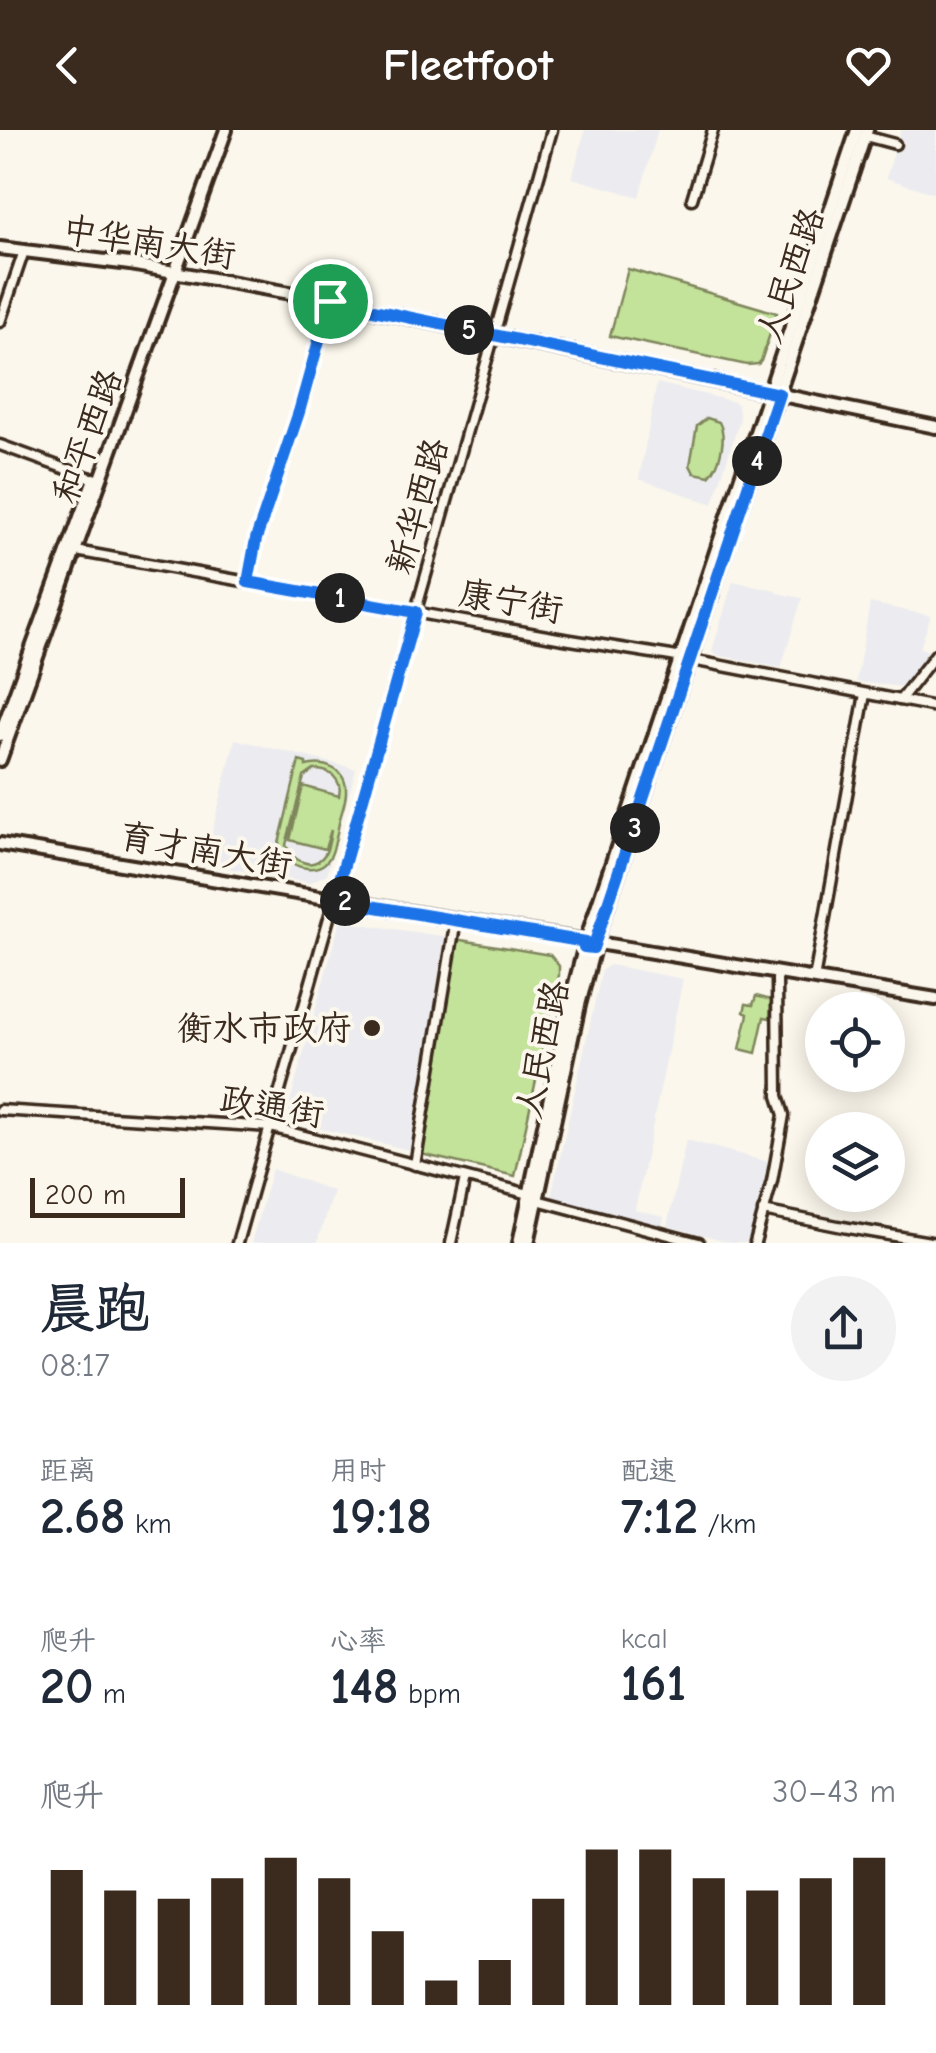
<!DOCTYPE html>
<html lang="zh">
<head>
<meta charset="utf-8">
<style>
  :root { --surface:#fff; --page:#f2f2f3; --text:#1f2937; --muted:#747a83; --accent:#3b2a1e }
  body { margin:0; font-family:"Comic Neue","LXGW WenKai TC",sans-serif; background:var(--page); color:var(--text); height:100vh; display:flex; flex-direction:column; font-size:38px; white-space:nowrap }
  * { box-sizing:border-box; margin:0 }
  p { font-size:32px; color:var(--muted) }
  .icon { flex:none; width:55px; height:55px; fill:none; stroke:currentColor; stroke-width:2; stroke-linecap:round; stroke-linejoin:round }
  .map { position:relative; height:1113px; overflow:hidden }
  .sheet { display:flex; flex-direction:column; background:var(--surface); flex:1 }
  .sheet>* { flex:none }
  .controls { position:absolute; left:805px; top:862px; display:grid; gap:20px }
  .controls a { display:grid; place-items:center; width:100px; height:100px; border-radius:50%; background:var(--surface); box-shadow:0 5px 25px #0003; font-size:50px }
  .scale { position:absolute; left:30px; bottom:25px; width:155px; box-sizing:border-box; padding-left:10px; border:5px solid #3b2a1e; border-top:0; font-size:28px; line-height:35px; white-space:nowrap; color:#3b2a1e; -webkit-text-stroke:8px #fbf7ec; paint-order:stroke }
  .pin { position:absolute; display:grid; place-items:center; width:85px; height:85px; color:#fff; margin:-42px; border:5px solid #fff; border-radius:50%; box-shadow:0 2px 10px #0007 }
  .km { position:absolute; width:50px; height:50px; margin:-25px; border-radius:50%; background:#222; color:#fff; font-size:28px; line-height:50px; text-align:center }
  .round { display:grid; place-items:center; flex:none; width:105px; height:105px; border-radius:52px; background:var(--page) }
  .summary { display:flex; align-items:center; justify-content:space-between; height:170px; padding:0 40px }
  h1 { font-size:55px; font-weight:600; line-height:75px }
  .figures { display:grid; grid-template-columns:repeat(3,1fr); gap:15px; height:170px; padding:10px 40px }
  .figures div { display:grid; align-content:center }
  .figures b { font-size:50px; font-weight:600 }
  .figures small { font-size:28px; font-weight:400 }
  .figures p { font-size:28px }
  .chart { height:280px; padding:20px 40px }
  .chart p { display:flex; justify-content:space-between }
  .chart svg { width:100%; height:180px; margin-top:10px; stroke:var(--accent); stroke-width:6 }
  header { display:flex; justify-content:space-between; align-items:center; height:130px; padding:0 40px; background:var(--accent); color:#fff; font-size:45px; font-weight:600 }
  .map>svg:first-child { display:block }
  .built { fill:#ececf0 }
  .green { fill:#c3e29a; stroke:#7f865c; stroke-width:2.5; fill-rule:evenodd }
  .lines { fill:none; stroke-linecap:round; stroke-linejoin:round }
  .minor-casing { stroke:#3b2a1e; stroke-width:15 }
  .major-casing { stroke:#3b2a1e; stroke-width:18 }
  .minor { stroke:#fbf7ec; stroke-width:8 }
  .major { stroke:#fbf7ec; stroke-width:10 }
  .route-casing { stroke:#fff; stroke-width:20 }
  .route { stroke:#1a73e8; stroke-width:12 }
  .poi-dot { fill:#3b2a1e; stroke:#fbf7ec; stroke-width:4 }
  .labels { text-anchor:middle; stroke-width:8; stroke-linejoin:round; paint-order:stroke }
  .street-label { font-size:35px; fill:#3b2a1e; stroke:#fbf7ec }
  .poi-label { font-size:35px; fill:#3b2a1e; stroke:#fbf7ec; text-anchor:end }
</style>
</head>
<body>
<header><svg class="icon" aria-label="back" viewBox="0 0 24 24"><path d="M15 5l-7 7 7 7"/></svg>Fleetfoot<svg class="icon" aria-label="heart" viewBox="0 0 24 24"><path d="M12 20l-8-8c-3-5 5-10 8-4 3-6 11-1 8 4z"/></svg></header>
<div class="map">
<svg width="936" height="1113" viewBox="0 0 936 1113">
  <rect width="100%" height="100%" fill="#fbf7ec"/>
  <filter id="ink" filterUnits="userSpaceOnUse"><feTurbulence type="fractalNoise" baseFrequency=".01" numOctaves="2"/><feDisplacementMap in="SourceGraphic" scale="20" xChannelSelector="R" yChannelSelector="G"/><feConvolveMatrix kernelMatrix="1 2 1 2 8 2 1 2 1" color-interpolation-filters="sRGB"/></filter>
  <g filter="url(#ink)">
    <!-- built -->
    <g class="built">
      <path d="M585,0H658L639,67L572,48Z"/>
      <path d="M901,0H936V64L886,48Z"/>
      <path d="M657,253L735,272L738,276L740,289L713,374L639,349Z"/>
      <path d="M733,451L776,460V463L802,468L781,538L717,525L712,521Z"/>
      <path d="M870,473L931,486L920,518L929,521L902,557L856,552Z"/>
      <path d="M235,609L356,639L327,744L309,753L204,734Z"/>
      <path d="M340,791L448,807L413,1021L285,990Z"/>
      <path d="M610,835L683,849L635,1080L664,1087L661,1104L549,1076L602,840Z"/>
      <path d="M686,1010L773,1033L750,1113H730L667,1096Z"/>
      <path d="M272,1039L333,1061L317,1113H251Z"/>
    </g>
    <!-- green -->
    <g class="green">
      <path d="M628,139L777,183L761,231L758,234L747,235L610,206Z"/>
      <path d="M707,288L719,292C727,306 721,334 709,346L694,343L690,335L697,296Z"/>
      <path d="M299,631L306,633V636C324,631 347,639 346,662C346,672 341,683 339,693C337,703 335,716 331,725C321,745 296,740 284,726L281,732L275,730ZM314,640C330,639 343,650 339,666L303,656L290,710L325,719L331,700C330,707 329,717 325,724C313,742 292,731 286,715L304,647Z"/>
      <path d="M455,809L550,825L559,836V845L515,1046L421,1024Z"/>
      <path d="M756,866L771,870L770,888L764,887L756,923L740,919L748,884L744,882L746,874L753,875Z"/>
    </g>
    <g class="lines">
      <defs>
        <g id="minor">
          <path d="M865,6L895,14"/>
          <path d="M692,69L713,0"/>
          <path d="M0,192L24,121"/>
          <path d="M0,315L94,349"/>
          <path d="M76,421L558,508L671,526L936,577"/>
          <path d="M247,452L256,409L299,283L330,171"/>
          <path d="M900,570L936,524"/>
          <path d="M814,849L865,564"/>
          <path d="M0,980L270,997L529,1064"/>
          <path d="M415,1035L455,795"/>
          <path d="M537,1070L699,1113"/>
          <path d="M763,1081L843,1097L936,1113"/>
          <path d="M237,1113L552,0"/>
          <path d="M451,1113L465,1048"/>
          <path d="M755,1113L772,1051L784,985L778,966L777,849"/>
        </g>
        <g id="major">
          <path d="M0,118L130,134L290,163L936,297"/>
          <path d="M0,605L94,349"/>
          <path d="M0,630L226,0"/>
          <path d="M0,714L936,869"/>
          <path d="M519,1113L570,873L587,807L857,0"/>
          <path d="M528,1113L579,875L596,810L867,0"/>
        </g>
      </defs>
      <!-- minor casing -->
      <use href="#minor" class="minor-casing"/>
      <!-- major casing -->
      <use href="#major" class="major-casing"/>
      <!-- minor -->
      <use href="#minor" class="minor"/>
      <!-- major -->
      <use href="#major" class="major"/>
    </g>
  </g>
  <g class="lines" filter="url(#ink)">
    <defs>
      <path id="route" d="M330,171L779,264L593,818L584,817L586,812L334,770L416,482L248,452L256,409L299,282Z"/>
    </defs>
    <!-- route casing -->
    <use href="#route" class="route-casing"/>
    <!-- route -->
    <use href="#route" class="route"/>
  </g>
  <!-- markers -->
  <circle class="poi-dot" cx="372" cy="898" r="10"/>
  <g class="labels">
    <!-- street labels -->
    <g class="street-label">
      <text transform="translate(149 112) rotate(9)" y="12">中华南大街</text>
      <text transform="translate(790 145) rotate(-71)" y="12">人民西路</text>
      <text transform="translate(87 306) rotate(-70)" y="12">和平西路</text>
      <text transform="translate(417 376) rotate(-74)" y="12">新华西路</text>
      <text transform="translate(511 471) rotate(10)" y="12">康宁街</text>
      <text transform="translate(206 720) rotate(10)" y="12">育才南大街</text>
      <text transform="translate(542 919) rotate(-78)" y="12">人民西路</text>
      <text transform="translate(272 976) rotate(9)" y="12">政通街</text>
    </g>
    <!-- poi labels -->
    <g class="poi-label">
      <text x="352" y="910">衡水市政府</text>
    </g>
  </g>
</svg>
<div class="controls">
<a><svg class="icon" aria-label="locate" viewBox="0 0 24 24"><circle cx="12" cy="12" r="6"/><path d="M12 2v4M12 18v4M2 12h4M18 12h4"/></svg></a>
<a><svg class="icon" aria-label="layers" viewBox="0 0 24 24"><path d="M12 4l9 5-9 5-9-5zM3 14l9 5 9-5"/></svg></a>
</div>
<div class="scale">200 m</div>
<div class="pin" style="left:330px;top:171px;background:#1e9e55"><svg class="icon" aria-label="arrive" viewBox="0 0 24 24"><path d="M6 21V4h12l-3 4 3 4H6"/></svg></div>
<b class="km" style="left:340px;top:468px">1</b>
<b class="km" style="left:345px;top:771px">2</b>
<b class="km" style="left:635px;top:698px">3</b>
<b class="km" style="left:757px;top:331px">4</b>
<b class="km" style="left:469px;top:200px">5</b>
</div>
<section class="sheet">
<div class="summary"><div><h1>晨跑</h1><p>08:17</p></div><a class="round"><svg class="icon" aria-label="share" viewBox="0 0 24 24"><path d="M12 15V3M7 8l5-5 5 5M5 13v7h14v-7"/></svg></a></div>
<div class="figures">
<div><p>距离</p><b>2.68<small> km</small></b></div>
<div><p>用时</p><b>19:18</b></div>
<div><p>配速</p><b>7:12<small> /km</small></b></div>
</div>
<div class="figures">
<div><p>爬升</p><b>20<small> m</small></b></div>
<div><p>心率</p><b>148<small> bpm</small></b></div>
<div><p>kcal</p><b>161</b></div>
</div>
<div class="chart"><p><span>爬升</span>30–43 m</p>
<svg viewBox="0 0 160 44" preserveAspectRatio="none"><path d="M5 44V11M15 44V16M25 44V18M35 44V13M45 44V8M55 44V13M65 44V26M75 44V38M85 44V33M95 44V18M105 44V6M115 44V6M125 44V13M135 44V16M145 44V13M155 44V8"/></svg>
</div>
</section>
</body>
</html>
